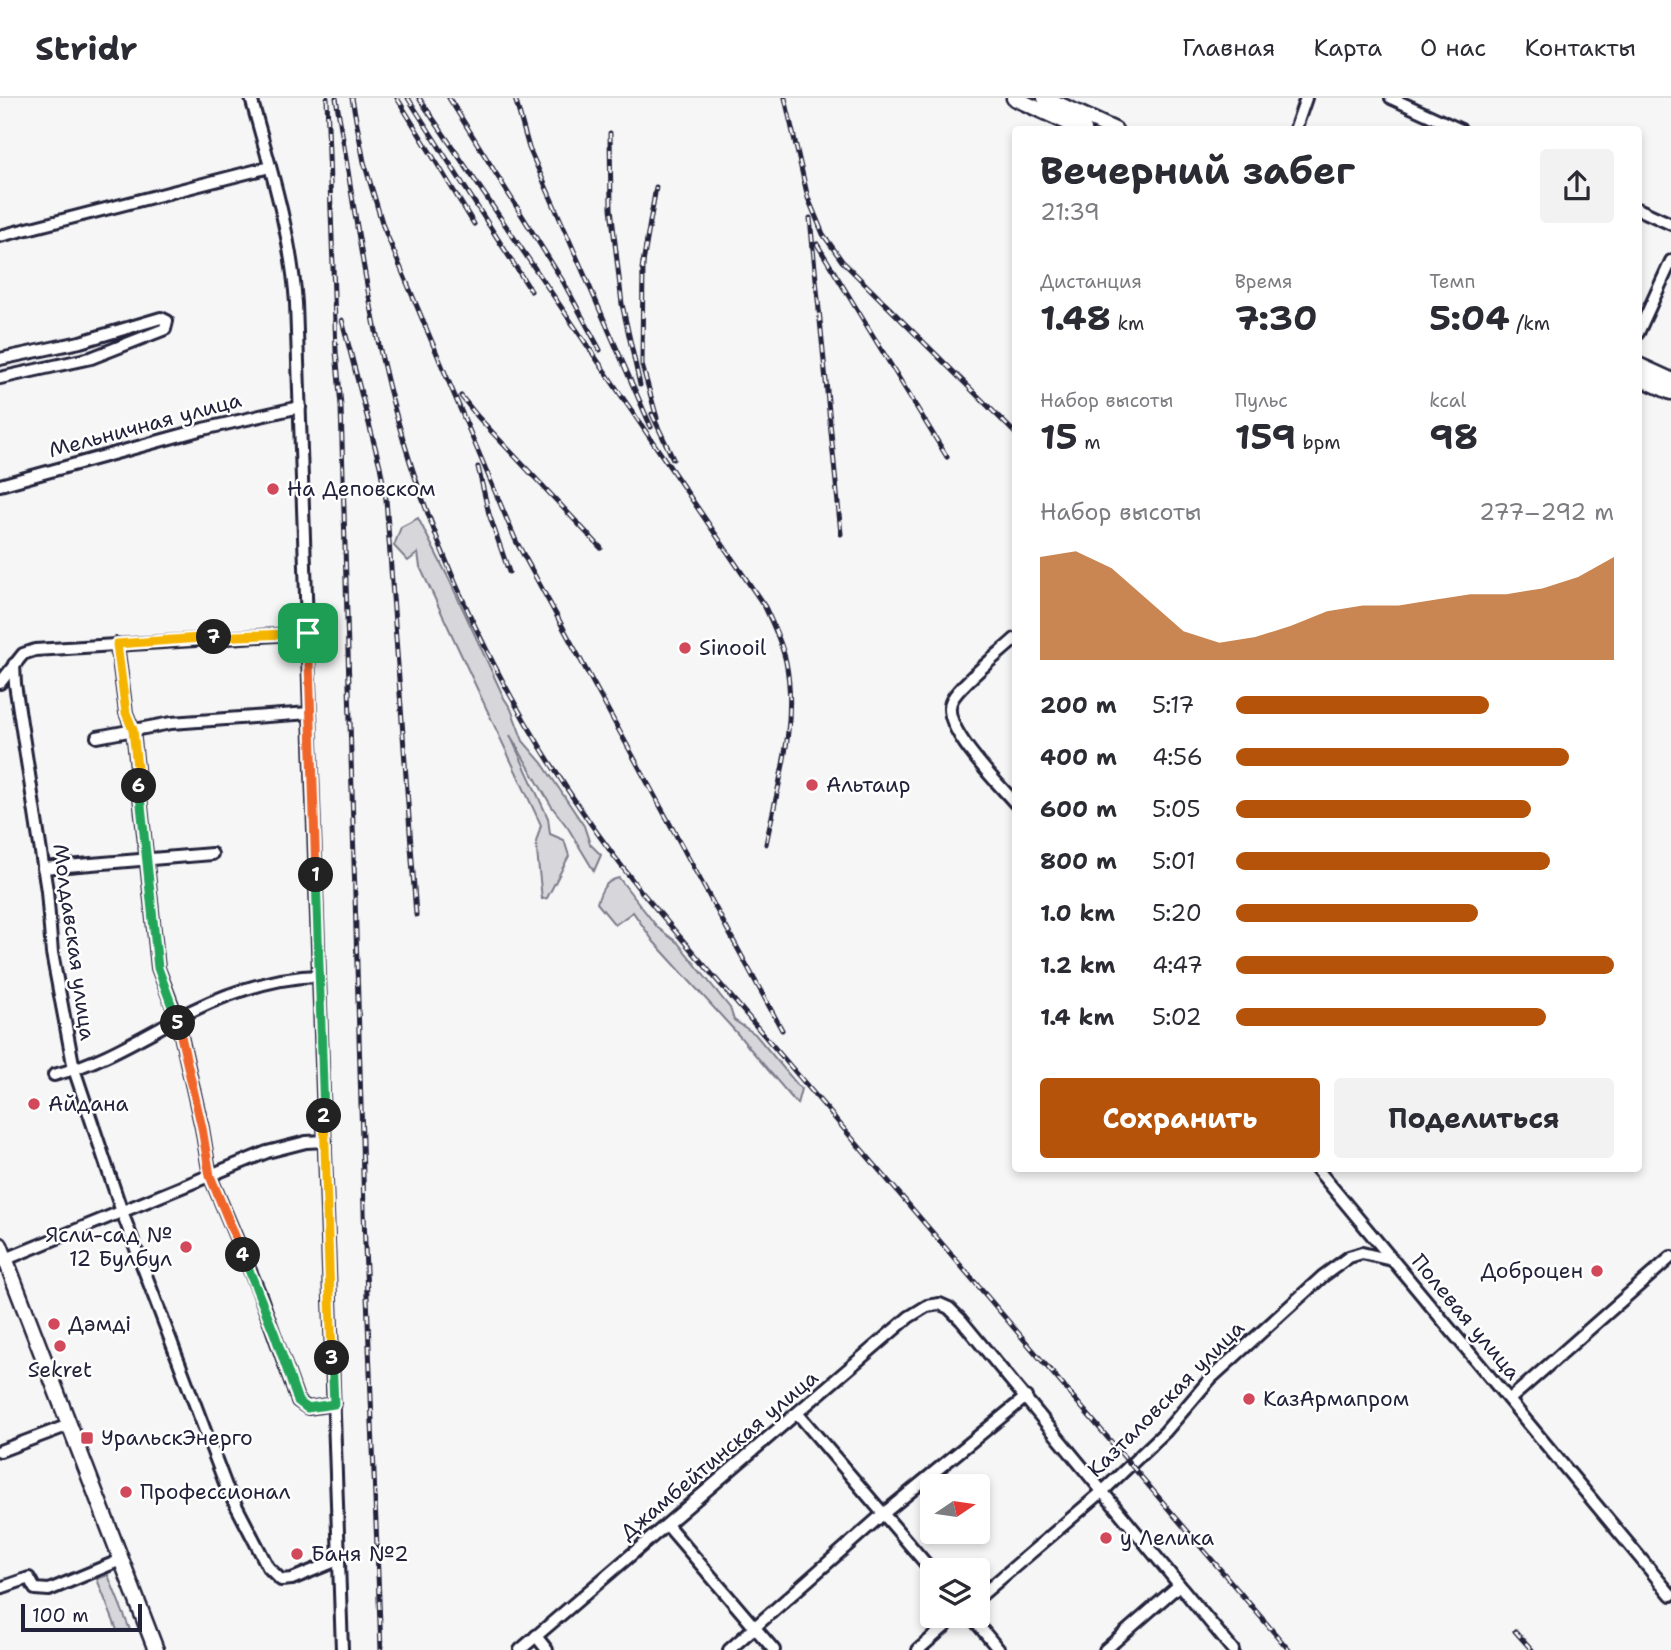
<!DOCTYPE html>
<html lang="ru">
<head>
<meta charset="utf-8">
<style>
  :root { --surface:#fff; --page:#f2f2f3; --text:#2b2b33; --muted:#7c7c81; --line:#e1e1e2; --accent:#b45309 }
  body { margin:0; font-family:"Shantell Sans",sans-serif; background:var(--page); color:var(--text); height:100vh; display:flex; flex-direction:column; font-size:26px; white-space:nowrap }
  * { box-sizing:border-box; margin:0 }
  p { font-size:23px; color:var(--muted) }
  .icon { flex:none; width:38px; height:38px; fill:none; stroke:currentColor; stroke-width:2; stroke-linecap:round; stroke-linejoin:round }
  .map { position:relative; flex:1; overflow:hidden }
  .panel { position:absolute; left:1012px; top:28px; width:630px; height:1046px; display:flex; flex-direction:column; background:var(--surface); border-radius:7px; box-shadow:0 4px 10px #0003 }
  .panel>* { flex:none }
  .needle { width:46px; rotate:77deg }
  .fabs { position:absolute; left:920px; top:1376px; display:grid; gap:14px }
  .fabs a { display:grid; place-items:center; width:70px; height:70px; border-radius:7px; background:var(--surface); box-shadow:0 4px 10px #0003; font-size:35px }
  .scale { position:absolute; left:21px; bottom:18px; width:121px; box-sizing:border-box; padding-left:7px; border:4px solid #22223b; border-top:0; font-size:19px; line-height:24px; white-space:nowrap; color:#22223b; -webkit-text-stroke:5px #fff; paint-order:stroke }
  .pin { position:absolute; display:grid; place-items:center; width:60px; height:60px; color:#fff; margin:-30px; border-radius:14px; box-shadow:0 4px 10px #0006 }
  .km { position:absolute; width:35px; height:35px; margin:-18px; border-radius:50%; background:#222; color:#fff; font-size:19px; line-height:35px; text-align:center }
  .round { display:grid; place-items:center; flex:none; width:74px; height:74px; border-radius:7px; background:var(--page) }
  .headline { display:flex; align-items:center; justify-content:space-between; height:119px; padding:0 28px }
  h1 { font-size:38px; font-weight:700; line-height:52px }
  .figures { display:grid; grid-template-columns:repeat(3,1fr); gap:10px; height:119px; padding:7px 28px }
  .figures div { display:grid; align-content:center }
  .figures b { font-size:35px; font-weight:700 }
  .figures small { font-size:19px; font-weight:400 }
  .figures p { font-size:19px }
  .chart { height:196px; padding:14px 28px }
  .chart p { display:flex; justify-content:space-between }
  .chart svg { width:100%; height:126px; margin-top:7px; fill:var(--accent); opacity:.7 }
  .cta { display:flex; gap:14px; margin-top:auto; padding:14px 28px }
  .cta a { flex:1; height:80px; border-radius:7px; background:var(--accent); color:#fff; font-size:28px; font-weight:700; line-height:80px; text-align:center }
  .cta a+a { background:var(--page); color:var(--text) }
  ul { padding:0 28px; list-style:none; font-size:23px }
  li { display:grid; grid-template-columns:112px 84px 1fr; align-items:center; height:52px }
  li i { height:18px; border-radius:9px; background:var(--accent) }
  header { display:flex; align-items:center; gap:42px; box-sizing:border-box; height:98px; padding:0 35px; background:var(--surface); border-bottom:2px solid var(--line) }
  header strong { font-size:33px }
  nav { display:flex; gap:38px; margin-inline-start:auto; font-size:24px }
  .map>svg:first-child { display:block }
  .green { fill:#d7d7db; stroke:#7c7c8b; stroke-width:2 }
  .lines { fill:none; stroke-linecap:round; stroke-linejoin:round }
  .minor-casing { stroke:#22223b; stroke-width:16 }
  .major-casing { stroke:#22223b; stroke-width:19 }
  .minor { stroke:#fff; stroke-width:10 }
  .major { stroke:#fff; stroke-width:14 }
  .rail-casing { stroke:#22223b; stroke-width:5 }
  .rail { stroke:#fff; stroke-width:2.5; stroke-dasharray:8; stroke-linecap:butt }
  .split-1-casing { stroke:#fff; stroke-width:14 }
  .split-2-casing { stroke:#fff; stroke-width:14 }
  .split-3-casing { stroke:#fff; stroke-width:14 }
  .split-4-casing { stroke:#fff; stroke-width:14 }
  .split-5-casing { stroke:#fff; stroke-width:14 }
  .split-6-casing { stroke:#fff; stroke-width:14 }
  .split-7-casing { stroke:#fff; stroke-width:14 }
  .split-8-casing { stroke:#fff; stroke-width:14 }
  .split-1 { stroke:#f0652b; stroke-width:9 }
  .split-2 { stroke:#22a559; stroke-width:9 }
  .split-3 { stroke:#f5b400; stroke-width:9 }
  .split-4 { stroke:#22a559; stroke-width:9 }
  .split-5 { stroke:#f0652b; stroke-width:9 }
  .split-6 { stroke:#22a559; stroke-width:9 }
  .split-7 { stroke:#f5b400; stroke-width:9 }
  .split-8 { stroke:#f5b400; stroke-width:9 }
  .poi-dot { fill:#d1495b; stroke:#fff; stroke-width:2.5 }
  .labels { text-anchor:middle; stroke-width:5; stroke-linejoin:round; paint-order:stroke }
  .street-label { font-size:21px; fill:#22223b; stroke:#fff }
  .poi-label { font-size:21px; fill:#22223b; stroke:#fff; text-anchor:start }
</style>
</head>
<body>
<header>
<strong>Stridr</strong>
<nav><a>Главная</a><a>Карта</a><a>О нас</a><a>Контакты</a></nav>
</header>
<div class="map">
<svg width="1671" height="1552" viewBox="0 0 1671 1552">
  <rect width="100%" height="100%" fill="#f6f6f7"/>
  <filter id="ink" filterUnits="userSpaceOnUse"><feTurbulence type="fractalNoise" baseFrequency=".0143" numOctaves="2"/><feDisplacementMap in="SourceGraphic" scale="14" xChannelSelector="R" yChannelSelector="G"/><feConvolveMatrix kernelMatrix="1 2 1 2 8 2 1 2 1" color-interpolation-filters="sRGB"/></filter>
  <g filter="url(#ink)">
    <!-- green -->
    <g class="green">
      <path d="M418,420L449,481L504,600L511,611L523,643L542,665L584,728L590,746L601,757L594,773L568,730L552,709L510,637L548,720L550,736L564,742L569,758L547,800L542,801L536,744L541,727L420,469L418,455L408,463L394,448L401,429Z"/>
      <path d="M619,780L658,830L678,845L730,910L734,922L755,936L801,991L797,1006L735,933L654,844L633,814L615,827L597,805C601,792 605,783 619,780Z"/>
      <path d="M108,1477L130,1532H117L97,1481Z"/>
    </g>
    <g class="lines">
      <defs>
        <g id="minor">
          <path d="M251,0C270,68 291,135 296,205L342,1552"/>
          <path d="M1391,0L1461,32"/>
          <path d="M1295,32L1306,0"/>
          <path d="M1638,111L1671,126"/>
          <path d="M0,138L270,69"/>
          <path d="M1638,235L1671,163"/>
          <path d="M0,261L80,244L161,220L167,223L165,231L91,260L0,280"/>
          <path d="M0,387L203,331L300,309"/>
          <path d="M1015,541C1000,555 960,586 952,602C938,627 999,686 1015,705"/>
          <path d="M117,546L126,615L133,632L158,870L177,920L202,1030L210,1078L259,1194L298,1303L308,1310L334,1306"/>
          <path d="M14,566L15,586L47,793L52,855L74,971L122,1114L226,1388L268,1469L281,1482L292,1481L338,1462"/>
          <path d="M0,585L23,556L35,552L308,535"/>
          <path d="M97,639L171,625L310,615"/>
          <path d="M43,770L212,756"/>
          <path d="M54,977C97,966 137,942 176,921C218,898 271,879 319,878"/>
          <path d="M1317,1071L1671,1497"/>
          <path d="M6,1161L267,1054L306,1044L325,1043"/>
          <path d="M1510,1301L1671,1159"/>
          <path d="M798,1316L933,1474"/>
          <path d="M0,1353L69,1327"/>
          <path d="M667,1427L774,1552"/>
          <path d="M0,1490L29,1480L35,1491L49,1492L121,1462"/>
          <path d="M978,1500L1103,1393L1165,1334L1211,1280L1323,1178L1349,1159L1362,1155L1392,1162"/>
          <path d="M970,1517L999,1552"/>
          <path d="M536,1538L547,1552"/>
          <path d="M520,1552L909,1219L927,1208L940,1206L949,1210L961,1222L1233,1552"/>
          <path d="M729,1552L883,1416L1026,1299"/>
          <path d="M918,1552L958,1517"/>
          <path d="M1105,1552L1178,1488"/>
        </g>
        <g id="major">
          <path d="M1014,0L1084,32"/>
          <path d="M1045,0L1115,32"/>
          <path d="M1638,267L1671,282"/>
          <path d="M1638,279L1671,294"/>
          <path d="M0,1147L156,1552"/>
        </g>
      </defs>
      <!-- minor casing -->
      <use href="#minor" class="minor-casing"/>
      <!-- major casing -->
      <use href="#major" class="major-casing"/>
      <!-- minor -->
      <use href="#minor" class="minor"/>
      <!-- major -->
      <use href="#major" class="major"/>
      <defs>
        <g id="rail">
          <path d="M327,0L336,253L341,308L365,1147L381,1552"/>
          <path d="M336,0C354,104 367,211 395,313C444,491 526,647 640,792L1289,1552"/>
          <path d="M352,0L364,64L383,128L516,443L782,932"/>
          <path d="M397,0L474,126"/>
          <path d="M408,0L531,193"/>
          <path d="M419,0L765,509C773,526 782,545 786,564C798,625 778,687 766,746"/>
          <path d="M449,0L564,185L600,252"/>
          <path d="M515,0L529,50L651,329"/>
          <path d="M785,0L808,100L823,136L842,163L1015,335"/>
          <path d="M610,35L611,110L622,206L640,287"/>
          <path d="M810,120L841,436"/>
          <path d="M817,146L947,359"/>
          <path d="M643,164L642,267L657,320"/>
          <path d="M642,171L656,89"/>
          <path d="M342,222L380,368L386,401L416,817"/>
          <path d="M461,298L478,319L601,450"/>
          <path d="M652,316L673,361"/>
          <path d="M478,369L489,416L509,474"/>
          <path d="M1515,1533L1532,1552"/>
        </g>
      </defs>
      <!-- rail casing -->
      <use href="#rail" class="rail-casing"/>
      <!-- rail -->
      <use href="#rail" class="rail"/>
    </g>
  </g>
  <g class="lines" filter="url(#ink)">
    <defs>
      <path id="split-1" d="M308,535L316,777"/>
      <path id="split-2" d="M316,777L324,1018"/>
      <path id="split-3" d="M324,1018L332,1260"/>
      <path id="split-4" d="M243,1157L275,1237L298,1303L307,1310L334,1306L332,1260"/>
      <path id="split-5" d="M178,925L202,1030L210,1078L243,1157"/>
      <path id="split-6" d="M139,688L158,870L178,925"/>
      <path id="split-7" d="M139,688L133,632L126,615L117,546L214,539"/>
      <path id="split-8" d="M214,539L308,535"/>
    </defs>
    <!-- split-1 casing -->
    <use href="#split-1" class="split-1-casing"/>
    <!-- split-2 casing -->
    <use href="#split-2" class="split-2-casing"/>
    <!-- split-3 casing -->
    <use href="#split-3" class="split-3-casing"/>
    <!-- split-4 casing -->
    <use href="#split-4" class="split-4-casing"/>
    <!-- split-5 casing -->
    <use href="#split-5" class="split-5-casing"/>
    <!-- split-6 casing -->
    <use href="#split-6" class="split-6-casing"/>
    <!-- split-7 casing -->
    <use href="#split-7" class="split-7-casing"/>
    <!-- split-8 casing -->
    <use href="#split-8" class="split-8-casing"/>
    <!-- split-1 -->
    <use href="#split-1" class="split-1"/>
    <!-- split-2 -->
    <use href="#split-2" class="split-2"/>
    <!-- split-3 -->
    <use href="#split-3" class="split-3"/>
    <!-- split-4 -->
    <use href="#split-4" class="split-4"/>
    <!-- split-5 -->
    <use href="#split-5" class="split-5"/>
    <!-- split-6 -->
    <use href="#split-6" class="split-6"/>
    <!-- split-7 -->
    <use href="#split-7" class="split-7"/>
    <!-- split-8 -->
    <use href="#split-8" class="split-8"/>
  </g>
  <!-- markers -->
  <g class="poi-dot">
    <circle cx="273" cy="391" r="7"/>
    <circle cx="685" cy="550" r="7"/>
    <circle cx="812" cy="687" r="7"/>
    <circle cx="34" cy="1006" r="7"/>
    <circle cx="186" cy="1149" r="7"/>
    <circle cx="1597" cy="1173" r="7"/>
    <circle cx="54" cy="1226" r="7"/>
    <circle cx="60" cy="1248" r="7"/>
    <circle cx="1249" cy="1301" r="7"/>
    <rect x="80" y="1333" width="14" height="14" rx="3.5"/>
    <circle cx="126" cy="1394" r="7"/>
    <circle cx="1106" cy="1440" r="7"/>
    <circle cx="297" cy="1456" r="7"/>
  </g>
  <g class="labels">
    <!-- street labels -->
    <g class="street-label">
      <text transform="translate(145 327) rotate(-15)" y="7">Мельничная улица</text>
      <text transform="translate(74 844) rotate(82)" y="7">Молдавская улица</text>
      <text transform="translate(1466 1219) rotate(50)" y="7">Полевая улица</text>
      <text transform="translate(1166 1301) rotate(-45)" y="7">Казталовская улица</text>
      <text transform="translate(719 1357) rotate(-40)" y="7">Джамбейтинская улица</text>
    </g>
    <!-- poi labels -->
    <g class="poi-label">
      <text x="287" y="398">На Деповском</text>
      <text x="699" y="557">Sinooil</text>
      <text x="826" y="694">Альтаир</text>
      <text x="48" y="1013">Айдана</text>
      <text x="172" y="1144" text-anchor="end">Ясли-сад №<tspan x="172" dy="24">12 Булбул</tspan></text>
      <text x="1583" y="1180" text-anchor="end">Доброцен</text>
      <text x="68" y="1233">Дəмді</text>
      <text x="60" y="1279" text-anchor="middle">Sekret</text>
      <text x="1263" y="1308">КазАрмапром</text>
      <text x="101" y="1347">УральскЭнерго</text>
      <text x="140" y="1401">Профессионал</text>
      <text x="1120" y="1447">у Лелика</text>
      <text x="311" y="1463">Баня №2</text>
    </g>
  </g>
</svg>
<div class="fabs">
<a><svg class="needle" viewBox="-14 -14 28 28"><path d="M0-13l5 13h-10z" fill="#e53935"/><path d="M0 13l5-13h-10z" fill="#7c7c81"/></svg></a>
<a><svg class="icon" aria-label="layers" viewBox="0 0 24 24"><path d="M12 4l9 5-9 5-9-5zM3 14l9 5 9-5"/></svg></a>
</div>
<div class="scale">100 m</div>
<div class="pin" style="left:308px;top:535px;background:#1e9e55"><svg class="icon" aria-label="arrive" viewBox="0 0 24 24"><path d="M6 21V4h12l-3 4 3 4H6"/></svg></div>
<b class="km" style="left:316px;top:777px">1</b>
<b class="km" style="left:324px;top:1018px">2</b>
<b class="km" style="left:332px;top:1260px">3</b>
<b class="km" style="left:243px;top:1157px">4</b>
<b class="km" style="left:178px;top:925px">5</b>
<b class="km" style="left:139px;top:688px">6</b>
<b class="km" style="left:214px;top:539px">7</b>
<section class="panel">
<div class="headline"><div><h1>Вечерний забег</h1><p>21:39</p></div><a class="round"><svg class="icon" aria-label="share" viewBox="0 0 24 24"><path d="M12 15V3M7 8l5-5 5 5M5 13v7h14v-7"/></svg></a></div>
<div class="figures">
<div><p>Дистанция</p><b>1.48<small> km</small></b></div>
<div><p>Время</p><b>7:30</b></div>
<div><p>Темп</p><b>5:04<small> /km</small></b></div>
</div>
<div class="figures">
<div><p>Набор высоты</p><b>15<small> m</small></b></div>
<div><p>Пульс</p><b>159<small> bpm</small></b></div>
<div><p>kcal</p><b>98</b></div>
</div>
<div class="chart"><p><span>Набор высоты</span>277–292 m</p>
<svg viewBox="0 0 160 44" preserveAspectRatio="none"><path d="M0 44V8L10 6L20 12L30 23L40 34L50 38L60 36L70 32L80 27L90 25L100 25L110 23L120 21L130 21L140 19L150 15L160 8V44z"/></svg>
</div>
<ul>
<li><b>200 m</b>5:17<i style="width:67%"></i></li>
<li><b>400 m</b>4:56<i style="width:88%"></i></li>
<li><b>600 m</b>5:05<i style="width:78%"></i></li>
<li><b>800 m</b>5:01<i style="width:83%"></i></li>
<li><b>1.0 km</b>5:20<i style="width:64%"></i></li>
<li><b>1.2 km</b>4:47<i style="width:100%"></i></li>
<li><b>1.4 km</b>5:02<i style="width:82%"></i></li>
</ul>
<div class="cta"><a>Сохранить</a><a>Поделиться</a></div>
</section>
</div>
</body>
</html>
